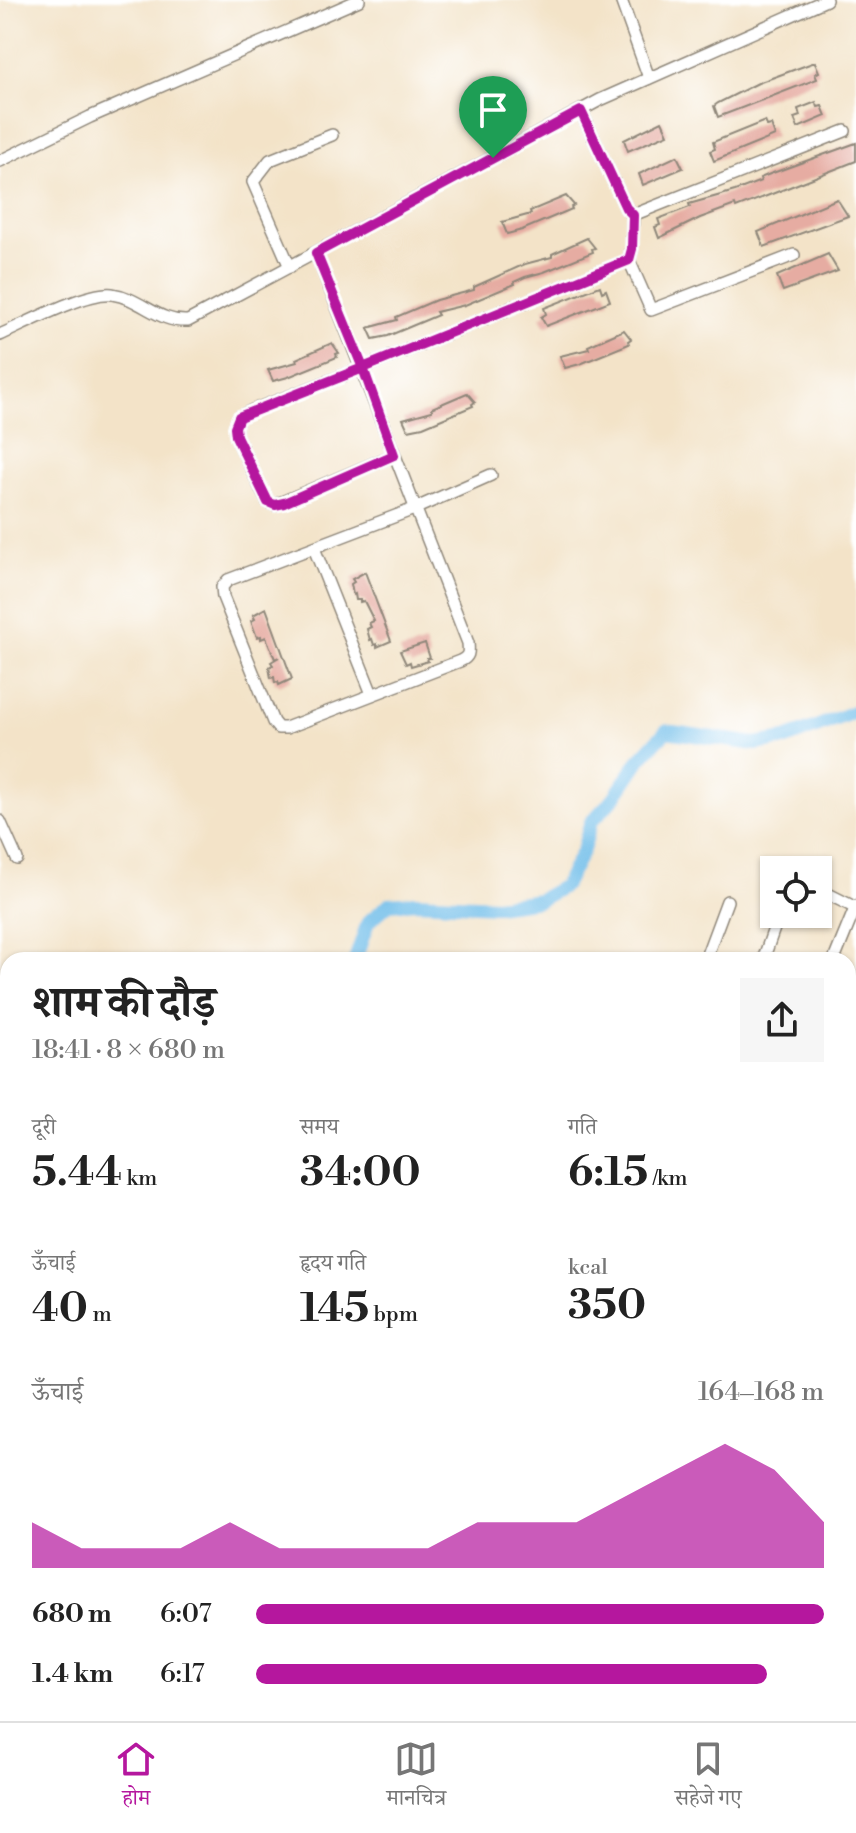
<!DOCTYPE html>
<html lang="hi">
<head>
<meta charset="utf-8">
<style>
  :root { --surface:#fff; --page:#f6f6f6; --text:#222; --muted:#767676; --line:#e0e0e0; --accent:#b5179e }
  body { margin:0; font-family:"Libre Bodoni","Noto Serif Devanagari",serif; background:var(--page); color:var(--text); height:100vh; display:flex; flex-direction:column; font-size:30px; white-space:nowrap }
  * { box-sizing:border-box; margin:0 }
  p { font-size:26px; color:var(--muted) }
  .icon { flex:none; width:44px; height:44px; fill:none; stroke:currentColor; stroke-width:2; stroke-linecap:round; stroke-linejoin:round }
  .map { position:relative; flex:1; overflow:hidden }
  .drawer { position:absolute; left:0px; top:952px; width:856px; height:770px; display:flex; flex-direction:column; background:var(--surface); border-radius:24px 24px 0 0; box-shadow:0 2px 6px #0004 }
  .drawer>* { flex:none }
  .fabs { position:absolute; left:760px; top:856px; display:grid; gap:16px }
  .fabs a { display:grid; place-items:center; width:72px; height:72px; border-radius:0px; background:var(--surface); box-shadow:0 2px 6px #0004; font-size:40px }
  .pin { position:absolute; display:grid; place-items:center; width:68px; height:68px; color:#fff; margin:-82px -34px; border-radius:50% 50% 50% 0; rotate:-45deg; box-shadow:0 0 8px #0007 }
  .pin .icon { rotate:45deg }
  .round { display:grid; place-items:center; flex:none; width:84px; height:84px; border-radius:0px; background:var(--page) }
  .summary { display:flex; align-items:center; justify-content:space-between; height:136px; padding:0 32px }
  h1 { font-size:44px; font-weight:700; line-height:60px }
  .stats { display:grid; grid-template-columns:repeat(3,1fr); gap:12px; height:136px; padding:8px 32px }
  .stats div { display:grid; align-content:center }
  .stats b { font-size:40px; font-weight:700 }
  .stats small { font-size:22px; font-weight:400 }
  .stats p { font-size:22px }
  .chart { height:224px; padding:16px 32px }
  .chart p { display:flex; justify-content:space-between }
  .chart svg { width:100%; height:144px; margin-top:8px; fill:var(--accent); opacity:.7 }
  ul { padding:0 32px; list-style:none; font-size:26px }
  li { display:grid; grid-template-columns:128px 96px 1fr; align-items:center; height:60px }
  li i { height:20px; border-radius:10px; background:var(--accent) }
  .tab-bar { display:flex; justify-content:space-around; align-items:center; height:112px; border-top:2px solid var(--line); background:var(--surface); font-size:22px; color:var(--muted) }
  .tab-bar a { display:grid; justify-items:center; gap:4px }
  .tab-bar .selected { color:var(--accent) }
  .map>svg:first-child { display:block }
  .lines { fill:none; stroke-linecap:round; stroke-linejoin:round }
  .canal { stroke:#6fbde9; stroke-width:14 }
  .building { fill:#e6aca2 }
  .minor-casing { stroke:#8f877a; stroke-width:14 }
  .tertiary-casing { stroke:#8f877a; stroke-width:17 }
  .minor { stroke:#fff; stroke-width:11 }
  .tertiary { stroke:#fff; stroke-width:14 }
  .route-casing { stroke:#fff; stroke-width:16 }
  .route { stroke:#b5179e; stroke-width:10 }
</style>
</head>
<body>
<div class="map">
<svg width="856" height="1721" viewBox="0 0 856 1721">
  <rect width="100%" height="100%" fill="#fff"/>
  <filter id="ink" filterUnits="userSpaceOnUse"><feTurbulence type="fractalNoise" baseFrequency=".0125" numOctaves="2"/><feDisplacementMap in="SourceGraphic" scale="16" xChannelSelector="R" yChannelSelector="G"/><feConvolveMatrix kernelMatrix="1 2 1 2 8 2 1 2 1" color-interpolation-filters="sRGB"/></filter>
  <filter id="wash" filterUnits="userSpaceOnUse"><feTurbulence type="fractalNoise" baseFrequency=".006" numOctaves="4" result="noise"/><feDisplacementMap in="SourceGraphic" scale="32" xChannelSelector="R" yChannelSelector="G"/><feGaussianBlur stdDeviation="1.8" result="paint"/><feColorMatrix in="noise" values="0 0 0 0 0 0 0 0 0 0 0 0 0 0 0 0 0 1.4 0 .05"/><feComposite in="paint" operator="in"/></filter>
  <g filter="url(#wash)">
    <rect width="100%" height="100%" fill="#f3e3c8"/>
    <g class="lines">
      <!-- canal -->
      <g class="canal">
        <path d="M355,960L368,922L389,904L416,902L496,906L539,900L564,886L583,850L591,822L614,798L640,759L666,731L755,744L786,739L856,711"/>
        <path d="M0,1084L8,1074"/>
      </g>
    </g>
    <g id="blocks">
      <!-- building -->
      <g class="building">
        <path d="M815,62L819,72L815,74L817,79L718,117L714,106L718,103L758,83Z"/>
        <path d="M816,102L818,107L822,106L826,116L798,128L794,118L800,116L798,109Z"/>
        <path d="M662,121L668,134L628,151L624,140Z"/>
        <path d="M765,121L767,126L771,125L775,136L714,161L710,151L715,149L713,142Z"/>
        <path d="M856,143V161L736,208L735,205L700,218L659,238L655,227L660,225L658,219L690,207L689,204L735,191L761,181L760,178L770,174Z"/>
        <path d="M677,156L683,168L643,185L639,174Z"/>
        <path d="M566,196L574,205L571,207L572,209L522,230L507,234L502,222L531,214L530,211Z"/>
        <path d="M837,199L848,216L764,247L758,232Z"/>
        <path d="M587,238L595,248L592,249L593,252L544,272L525,277L514,282L515,284L465,305L436,312L438,315L388,336L373,339L368,328L397,320L396,317L436,300L474,290V287L525,264L552,257V254Z"/>
        <path d="M828,254L838,271L783,291L777,276Z"/>
        <path d="M600,286L602,292L606,290L610,301L546,326L541,317L546,314L544,308Z"/>
        <path d="M624,330L631,339L628,341L629,344L580,364L565,368L560,356L589,349L588,346Z"/>
        <path d="M332,343L339,353L336,354L337,357L288,377L273,381L268,370L297,362L296,359Z"/>
        <path d="M467,393L475,402L472,404L473,406L423,427L408,430L403,419L432,411V408Z"/>
        <path d="M365,572L391,641L377,647V644L374,645L372,639L370,640L367,629L371,627L369,623L374,621L364,601L360,602V600H356L355,594L353,595L351,584L354,582L352,579Z"/>
        <path d="M266,608L292,679L279,685L278,682L275,683L274,677L271,678L269,667L273,665L271,662L279,657L275,659L266,637L261,639V636L257,637L251,621L255,619L253,615Z"/>
        <path d="M425,643L430,658H427L428,661L411,666L410,662L406,664L400,651Z"/>
      </g>
    </g>
  </g>
  <g filter="url(#ink)">
    <use href="#blocks" fill-opacity="0" stroke="#8f877a" stroke-width="2"/>
    <g class="lines">
      <defs>
        <g id="minor">
          <path d="M621,0L649,78"/>
          <path d="M581,111L626,208L633,215L632,249L629,260L651,310L794,255"/>
          <path d="M0,161L90,117L359,0"/>
          <path d="M633,215L845,131"/>
          <path d="M316,253L468,643C469,653 469,657 460,661L286,728H278L273,722L223,597L222,587L228,580L414,509L491,475"/>
          <path d="M290,267L253,182L270,160L332,135"/>
          <path d="M0,335C25,324 87,291 112,294C141,298 158,323 188,321L600,100L826,0"/>
          <path d="M394,455L275,505L268,502L263,493L236,436L235,427L239,417L253,410L363,368L629,260"/>
          <path d="M314,548L372,694"/>
          <path d="M0,821L17,859"/>
          <path d="M818,889L856,908"/>
          <path d="M705,960L727,901"/>
          <path d="M763,960L779,914"/>
          <path d="M834,960L856,906"/>
          <path d="M848,1041L856,1044"/>
          <path d="M848,1180L856,1179"/>
          <path d="M848,1251H856"/>
          <path d="M0,1264L8,1260"/>
          <path d="M0,1331L8,1349"/>
          <path d="M848,1412H856"/>
          <path d="M848,1548L856,1549"/>
          <path d="M0,1654L8,1653"/>
          <path d="M457,1714V1721"/>
          <path d="M569,1714V1721"/>
          <path d="M824,1714V1721"/>
          <path d="M64,1721V1714"/>
          <path d="M115,1721L127,1714"/>
          <path d="M248,1721L255,1714"/>
          <path d="M356,1721L357,1714"/>
          <path d="M705,1721V1714"/>
          <path d="M748,1721V1714"/>
        </g>
        <g id="tertiary">
          <path d="M0,1574L8,1576"/>
          <path d="M281,1714L284,1721"/>
          <path d="M298,1714L308,1721"/>
        </g>
      </defs>
      <!-- minor casing -->
      <use href="#minor" class="minor-casing"/>
      <!-- tertiary casing -->
      <use href="#tertiary" class="tertiary-casing"/>
      <!-- minor -->
      <use href="#minor" class="minor"/>
      <!-- tertiary -->
      <use href="#tertiary" class="tertiary"/>
    </g>
  </g>
  <g class="lines" filter="url(#ink)">
    <defs>
      <path id="route" d="M493,158L316,253L363,368L239,417L235,427L236,436L268,502L275,505L284,503L394,455L363,368L629,260L632,249L633,215L626,208L581,111L493,158"/>
    </defs>
    <!-- route casing -->
    <use href="#route" class="route-casing"/>
    <!-- route -->
    <use href="#route" class="route"/>
  </g>
</svg>
<div class="fabs">
<a><svg class="icon" aria-label="locate" viewBox="0 0 24 24"><circle cx="12" cy="12" r="6"/><path d="M12 2v4M12 18v4M2 12h4M18 12h4"/></svg></a>
</div>
<div class="pin" style="left:493px;top:158px;background:#1e9e55"><svg class="icon" aria-label="arrive" viewBox="0 0 24 24"><path d="M6 21V4h12l-3 4 3 4H6"/></svg></div>
<section class="drawer">
<div class="summary"><div><h1>शाम की दौड़</h1><p>18:41 · 8 × 680 m</p></div><a class="round"><svg class="icon" aria-label="share" viewBox="0 0 24 24"><path d="M12 15V3M7 8l5-5 5 5M5 13v7h14v-7"/></svg></a></div>
<div class="stats">
<div><p>दूरी</p><b>5.44<small> km</small></b></div>
<div><p>समय</p><b>34:00</b></div>
<div><p>गति</p><b>6:15<small> /km</small></b></div>
</div>
<div class="stats">
<div><p>ऊँचाई</p><b>40<small> m</small></b></div>
<div><p>हृदय गति</p><b>145<small> bpm</small></b></div>
<div><p>kcal</p><b>350</b></div>
</div>
<div class="chart"><p><span>ऊँचाई</span>164–168 m</p>
<svg viewBox="0 0 160 44" preserveAspectRatio="none"><path d="M0 44V30L10 38L20 38L30 38L40 30L50 38L60 38L70 38L80 38L90 30L100 30L110 30L120 22L130 14L140 6L150 14L160 30V44z"/></svg>
</div>
<ul>
<li><b>680 m</b>6:07<i style="width:100%"></i></li>
<li><b>1.4 km</b>6:17<i style="width:90%"></i></li>
</ul>
</section>
</div>
<nav class="tab-bar">
<a class="selected"><svg class="icon" aria-label="home" viewBox="0 0 24 24"><path d="M3 11l9-7 9 7M6 9v11h12V9"/></svg>होम</a>
<a><svg class="icon" aria-label="map" viewBox="0 0 24 24"><path d="M3 6l6-2 6 2 6-2v14l-6 2-6-2-6 2zM9 4v14M15 6v14"/></svg>मानचित्र</a>
<a><svg class="icon" aria-label="saved" viewBox="0 0 24 24"><path d="M7 4h10v16l-5-4-5 4z"/></svg>सहेजे गए</a>
</nav>
</body>
</html>
